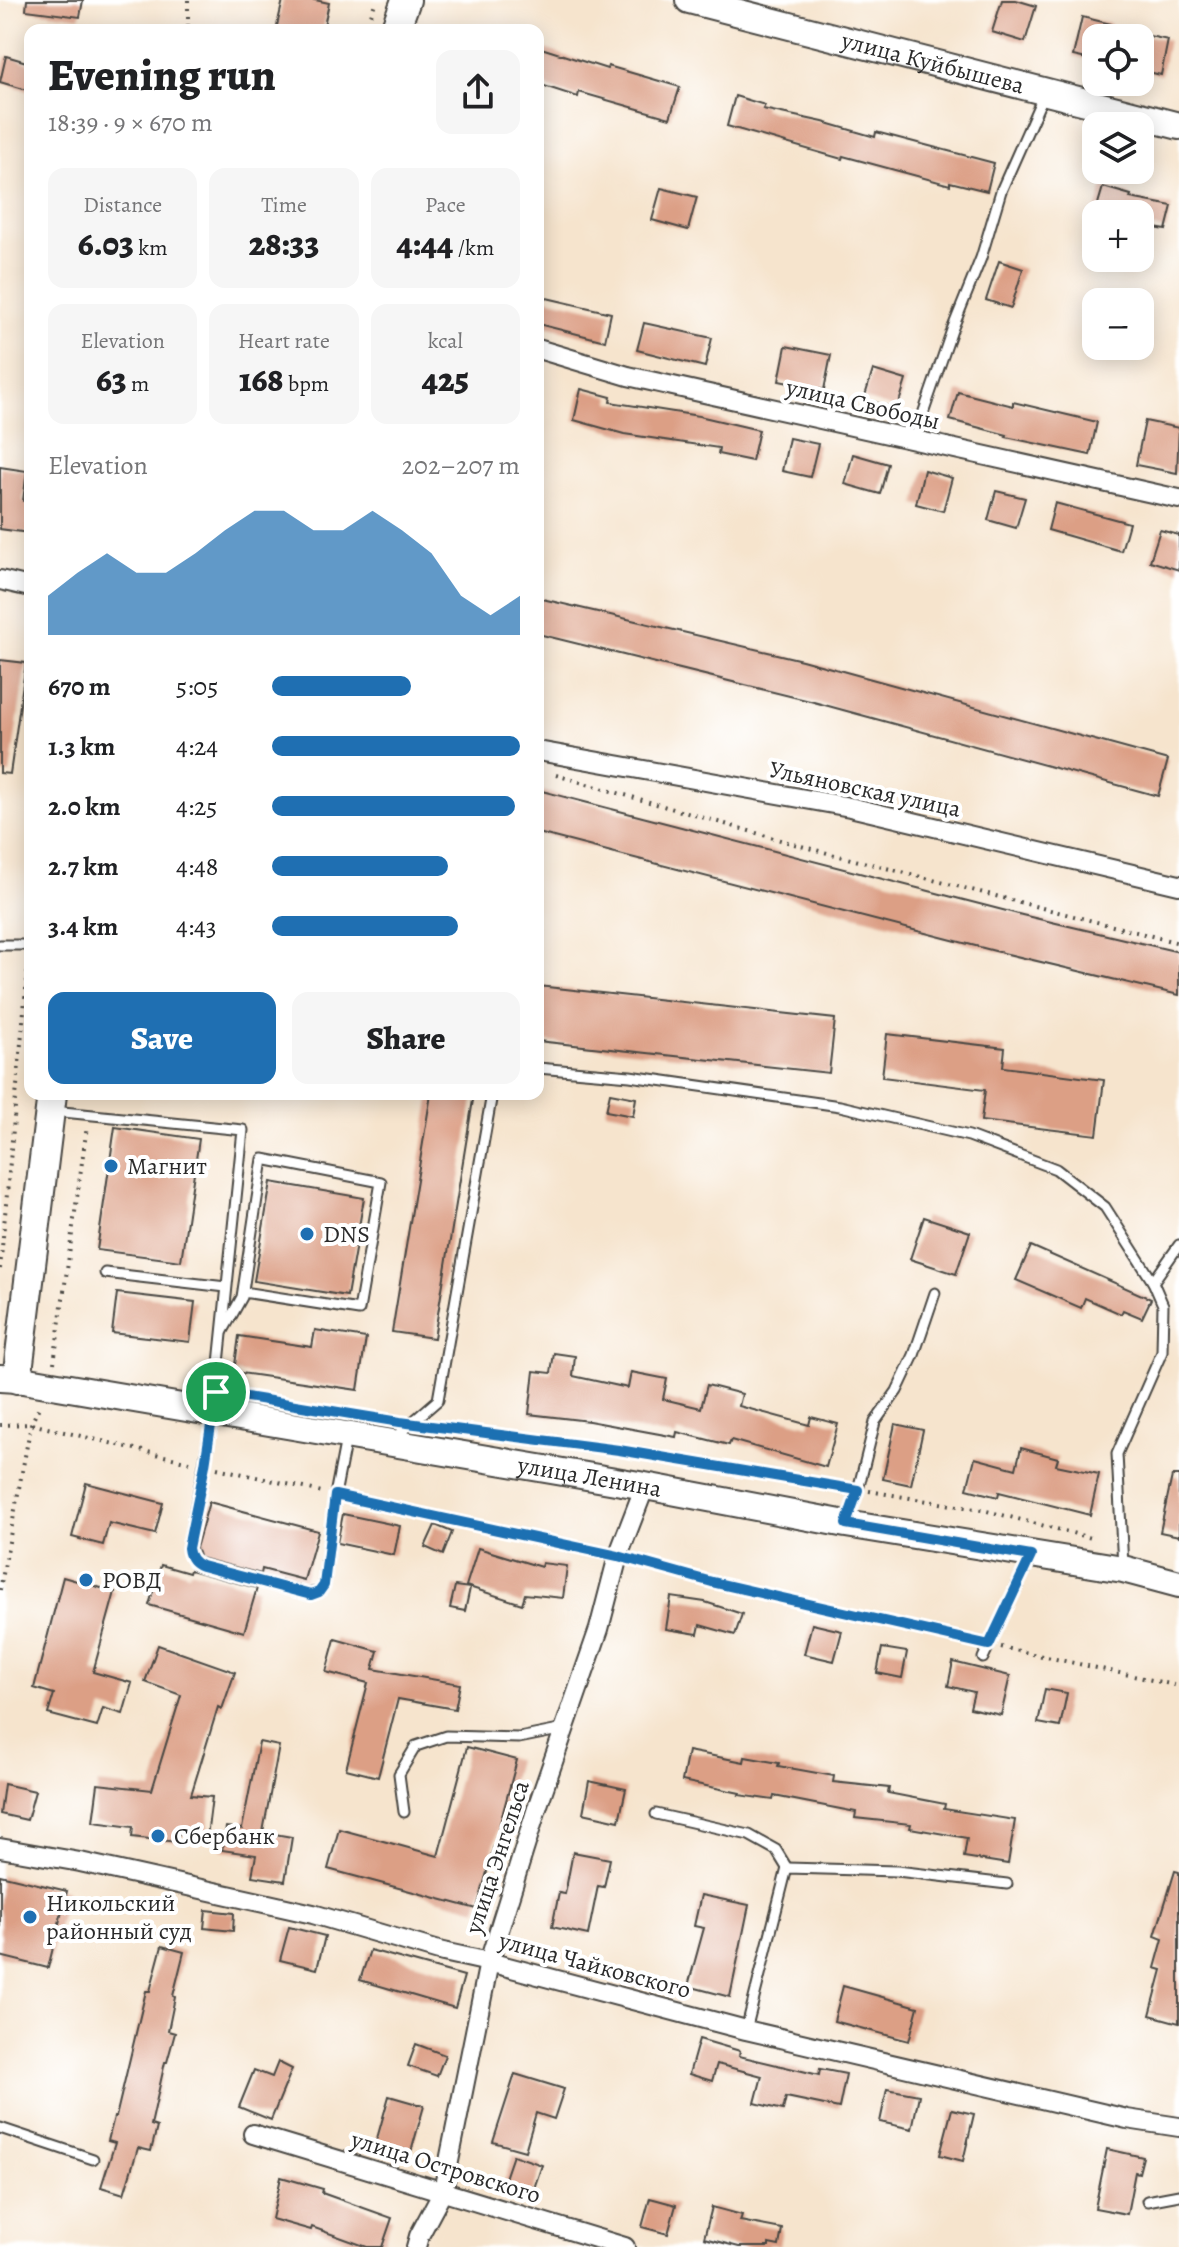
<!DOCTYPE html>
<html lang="en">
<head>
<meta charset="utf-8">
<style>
  :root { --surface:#fff; --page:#f6f6f6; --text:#202124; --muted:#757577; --accent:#1f6fb2 }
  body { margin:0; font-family:Alegreya,serif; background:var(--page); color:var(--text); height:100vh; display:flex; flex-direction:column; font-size:30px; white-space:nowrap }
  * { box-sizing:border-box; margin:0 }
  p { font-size:26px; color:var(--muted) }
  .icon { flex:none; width:44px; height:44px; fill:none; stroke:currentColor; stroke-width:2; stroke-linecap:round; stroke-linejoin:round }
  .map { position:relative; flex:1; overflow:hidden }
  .panel { position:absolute; left:24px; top:24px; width:520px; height:1076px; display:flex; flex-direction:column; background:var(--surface); border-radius:16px; box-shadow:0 4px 20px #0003 }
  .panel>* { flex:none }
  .tools { position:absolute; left:1082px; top:24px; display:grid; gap:16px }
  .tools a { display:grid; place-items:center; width:72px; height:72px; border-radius:16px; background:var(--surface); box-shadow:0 4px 20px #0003; font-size:40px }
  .pin { position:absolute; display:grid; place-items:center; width:68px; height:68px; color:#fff; margin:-34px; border:4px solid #fff; border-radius:50%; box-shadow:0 2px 8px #0007 }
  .round { display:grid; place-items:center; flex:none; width:84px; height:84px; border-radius:16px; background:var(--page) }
  .overview { display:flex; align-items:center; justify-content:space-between; height:136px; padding:0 24px }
  h1 { font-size:44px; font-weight:800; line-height:60px }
  .figures { display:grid; grid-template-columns:repeat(3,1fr); gap:12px; height:136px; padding:8px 24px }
  .figures div { display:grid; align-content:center; border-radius:16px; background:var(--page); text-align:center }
  .figures b { font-size:34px; font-weight:800 }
  .figures small { font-size:22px; font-weight:400 }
  .figures p { font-size:22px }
  .chart { height:224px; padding:16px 24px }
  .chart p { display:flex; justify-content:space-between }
  .chart svg { width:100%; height:144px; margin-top:8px; fill:var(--accent); opacity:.7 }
  .primary-button { display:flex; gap:16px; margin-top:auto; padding:16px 24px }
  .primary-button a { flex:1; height:92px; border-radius:16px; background:var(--accent); color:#fff; font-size:32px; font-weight:800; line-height:92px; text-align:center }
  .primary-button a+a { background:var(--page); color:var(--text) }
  ul { padding:0 24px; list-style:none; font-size:26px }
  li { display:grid; grid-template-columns:128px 96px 1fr; align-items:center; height:60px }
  li i { height:20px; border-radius:10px; background:var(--accent) }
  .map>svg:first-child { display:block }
  .building { fill:#dc9f85 }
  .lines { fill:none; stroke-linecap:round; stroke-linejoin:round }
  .lane-casing { stroke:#494743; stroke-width:13 }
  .street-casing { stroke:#494743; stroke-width:22 }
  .secondary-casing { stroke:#494743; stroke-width:30 }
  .primary-casing { stroke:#494743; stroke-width:32 }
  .path { stroke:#494743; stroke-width:4; stroke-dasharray:2 6; stroke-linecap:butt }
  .lane { stroke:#fff; stroke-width:9 }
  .street { stroke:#fff; stroke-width:18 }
  .secondary { stroke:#fff; stroke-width:26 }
  .primary { stroke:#fff; stroke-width:28 }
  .route-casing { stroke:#fff; stroke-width:16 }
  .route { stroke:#1f6fb2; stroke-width:10 }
  .poi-dot { fill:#1f6fb2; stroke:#fff; stroke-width:3 }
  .labels { text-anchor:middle; stroke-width:8; stroke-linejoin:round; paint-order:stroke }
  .street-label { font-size:24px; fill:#2b2b2b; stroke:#fff }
  .poi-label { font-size:24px; fill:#2b2b2b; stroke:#fff; text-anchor:start }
</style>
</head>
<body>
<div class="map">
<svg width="1179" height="2247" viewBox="0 0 1179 2247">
  <rect width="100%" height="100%" fill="#fff"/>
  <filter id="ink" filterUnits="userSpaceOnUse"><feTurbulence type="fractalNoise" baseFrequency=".0125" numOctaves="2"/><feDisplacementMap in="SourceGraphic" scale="16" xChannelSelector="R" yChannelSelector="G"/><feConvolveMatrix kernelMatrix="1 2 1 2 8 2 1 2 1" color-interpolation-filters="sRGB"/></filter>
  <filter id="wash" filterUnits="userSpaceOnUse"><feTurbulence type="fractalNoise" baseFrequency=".006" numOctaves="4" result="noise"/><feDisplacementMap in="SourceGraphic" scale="32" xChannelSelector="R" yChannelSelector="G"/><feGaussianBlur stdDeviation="1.8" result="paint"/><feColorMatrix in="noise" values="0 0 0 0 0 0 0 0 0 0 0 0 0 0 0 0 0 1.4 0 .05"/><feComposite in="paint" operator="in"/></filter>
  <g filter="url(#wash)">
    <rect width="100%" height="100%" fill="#f6e4cd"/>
    <g id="blocks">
      <!-- building -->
      <g class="building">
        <path d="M27,0H83L80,17L26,10Z"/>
        <path d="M283,0H315L329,3L323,30H276Z"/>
        <path d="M1002,0H1016L1036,6L1025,42L992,32Z"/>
        <path d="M1082,17L1111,24L1108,38H1096V61L1073,56Z"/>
        <path d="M1140,34L1168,40L1161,75L1140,70Z"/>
        <path d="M538,47L607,69L608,66L680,87L670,118L579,92L578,97L538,84Z"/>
        <path d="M6,56L30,63V91L0,82Z"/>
        <path d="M735,96L765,105L763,109L823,122L875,137L876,132L994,163L987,191L950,182V185L843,156L842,159L727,126Z"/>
        <path d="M1103,187L1131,195L1130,198L1172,206L1166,230L1143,226L1145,214H1095Z"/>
        <path d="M661,188L697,197L688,230L652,220Z"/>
        <path d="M999,261L1023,269L1011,308L986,300Z"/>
        <path d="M538,296L611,313L605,341L538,324Z"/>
        <path d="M644,323L712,338L705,367L637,350Z"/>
        <path d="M786,346L831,355L824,390L779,381Z"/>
        <path d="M873,370L906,380L897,409L864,399Z"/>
        <path d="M581,389L611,397L610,402L699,416L759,430L752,461L718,454L719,448L624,434L574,420Z"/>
        <path d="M958,392L1013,406V402L1097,422L1090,455L1006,437L1007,435L950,420Z"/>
        <path d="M1145,421L1179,428L1177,473L1136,465Z"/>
        <path d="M789,438L818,444L810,477L782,471Z"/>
        <path d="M853,454L888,464L880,494L845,484Z"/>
        <path d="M0,467L27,471L23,501L30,502V533L0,529Z"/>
        <path d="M924,470L952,478L943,511L916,504Z"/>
        <path d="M996,491L1025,498L1016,528L988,520Z"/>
        <path d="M1055,503L1129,523L1121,551L1048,530Z"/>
        <path d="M1160,530L1179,535V570L1150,561Z"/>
        <path d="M538,598L802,660L1168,760L1158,796L810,701L538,634Z"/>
        <path d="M0,660L26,663L10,774L0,773Z"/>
        <path d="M538,790L1022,915L1179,952V995L995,951L538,833Z"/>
        <path d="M538,986L835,1019L829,1073L538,1041Z"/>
        <path d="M887,1034L1005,1048L1003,1067L1104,1080L1097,1135L981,1121L985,1090L882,1077Z"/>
        <path d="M610,1093L636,1098L633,1116L606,1111Z"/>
        <path d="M431,1094H474L434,1338L392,1332Z"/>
        <path d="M115,1127L199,1139L181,1261L97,1250Z"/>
        <path d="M271,1182L364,1198L347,1296L254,1281Z"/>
        <path d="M924,1217L970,1232L956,1274L910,1259Z"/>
        <path d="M1031,1246L1151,1299L1142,1318L1123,1310L1121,1314L1085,1298L1081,1308L1016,1280Z"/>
        <path d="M117,1293L195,1302L190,1342L112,1333Z"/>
        <path d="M315,1330L366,1338L358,1390L234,1372L239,1336L312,1347Z"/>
        <path d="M554,1353L575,1356L573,1376L628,1388L631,1372L667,1379L663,1399L701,1408L707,1385L742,1394L739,1406L809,1425L811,1417L838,1424L826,1467L731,1440L729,1445L677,1432L676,1437L589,1421L529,1414L534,1371L551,1373Z"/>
        <path d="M895,1424L923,1430L911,1485L883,1479Z"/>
        <path d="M1021,1448L1058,1458L1056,1465L1099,1474L1090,1515L999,1492L998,1497L967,1489L975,1458L1016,1469Z"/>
        <path d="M1172,1476H1179V1536L1160,1532Z"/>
        <path d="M86,1483L163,1503L155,1534L109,1523L103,1545L72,1537Z"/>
        <path d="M209,1502L318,1531L304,1580L262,1569L261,1574L200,1558L196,1548Z"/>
        <path d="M343,1514L400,1526L394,1555L337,1543Z"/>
        <path d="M435,1525L452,1532L443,1555L425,1547Z"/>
        <path d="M478,1548L541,1567L542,1563L567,1566L563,1598L525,1594L522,1604L466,1586Z"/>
        <path d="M161,1565L189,1573L190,1570L257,1588L244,1632L149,1605Z"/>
        <path d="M63,1577L115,1592L93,1672L132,1683L123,1714L103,1708L97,1727L48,1714L54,1694L34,1688Z"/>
        <path d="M455,1586L470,1588L465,1611L450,1608Z"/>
        <path d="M671,1597L705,1602L742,1614L735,1635L700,1625L698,1634L666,1629Z"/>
        <path d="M812,1624L842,1631L834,1661L804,1654Z"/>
        <path d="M335,1639L378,1651L373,1669L460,1684L455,1709L398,1699L378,1777L346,1769L368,1683L326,1672Z"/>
        <path d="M158,1645L235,1672L222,1709L218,1707L191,1795L212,1797L207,1837L178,1834L177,1842L132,1837L133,1827L93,1822L98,1784L152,1790L181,1695L145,1682Z"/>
        <path d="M882,1648L907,1652L902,1678L877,1673Z"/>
        <path d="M953,1662L1010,1676L1001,1715L970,1708L974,1692L948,1686Z"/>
        <path d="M1045,1689L1067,1693L1060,1727L1038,1723Z"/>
        <path d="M259,1742L279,1746L263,1832L292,1837L285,1881L252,1876L256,1855L222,1850L226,1827L242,1829Z"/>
        <path d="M467,1747L517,1760L477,1909L328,1869L339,1829L438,1856Z"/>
        <path d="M688,1751L744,1762L745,1757L779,1763L778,1766L834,1776L833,1782L889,1788L888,1793L945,1804L944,1809L1015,1820L1008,1864L964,1857L967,1838L910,1828L911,1824L855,1818L856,1812L774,1796L773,1800L739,1795L740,1793L682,1781Z"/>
        <path d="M589,1781L626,1789L619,1821L583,1813Z"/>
        <path d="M4,1784L35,1791L27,1820L0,1814Z"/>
        <path d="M573,1852L610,1859L604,1887L598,1886L588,1935L552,1927L559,1893L565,1894Z"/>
        <path d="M1175,1871L1179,1872V2023L1150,2015L1162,1970L1155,1968L1163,1939L1155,1936Z"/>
        <path d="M0,1875L67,1891L48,1968L0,1956Z"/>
        <path d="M701,1895L749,1905L730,1997L688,1986L704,1928L694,1926Z"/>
        <path d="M206,1910L234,1913L233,1931L204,1928Z"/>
        <path d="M289,1927L325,1936L317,1969L280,1960Z"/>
        <path d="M162,1946L184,1952L173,1996L175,1997L168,2031L175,2033L167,2062H165L151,2125L157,2127L151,2151L138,2148L124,2194L101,2187L115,2143L108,2141L114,2117H116L146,1991H150Z"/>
        <path d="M370,1950L464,1976L455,2008L360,1980Z"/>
        <path d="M843,1986L918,2007L909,2041L834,2021Z"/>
        <path d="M699,2039L740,2051L739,2056L819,2075L820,2069L846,2074L839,2108L786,2097L783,2110L755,2103L762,2076L717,2064L712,2081L689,2074Z"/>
        <path d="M416,2044L445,2055L437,2076L408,2066Z"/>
        <path d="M278,2062L292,2069L271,2120L239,2107L254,2070L272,2077Z"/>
        <path d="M515,2074L564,2089L554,2119L536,2113L525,2151L493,2142Z"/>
        <path d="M887,2089L919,2095L912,2129L880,2122Z"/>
        <path d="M389,2096L424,2106L411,2152L376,2142Z"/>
        <path d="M952,2109L974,2114L963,2161L940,2155Z"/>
        <path d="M1107,2149L1143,2157L1139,2173L1135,2172L1127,2214L1095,2208Z"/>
        <path d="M513,2155L542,2165L531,2197L502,2187Z"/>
        <path d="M281,2177L323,2189L322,2193L392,2218L382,2247H367L312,2227L311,2230L272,2219Z"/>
        <path d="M650,2198L676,2205L668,2234L642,2227Z"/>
        <path d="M712,2207L742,2215L740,2221L782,2229L779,2246L769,2244V2247H739L704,2238Z"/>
      </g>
    </g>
  </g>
  <g filter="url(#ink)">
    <use href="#blocks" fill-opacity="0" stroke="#494743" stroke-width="2"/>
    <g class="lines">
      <defs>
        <g id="lane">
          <path d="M914,440L952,330L981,258L1001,191L1044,94"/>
          <path d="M0,945H30"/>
          <path d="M538,1068L630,1076L840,1106L969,1136L1056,1169L1105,1207L1153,1282L1163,1305L1162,1352L1117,1454L1123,1566"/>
          <path d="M53,1111L243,1130L214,1412L188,1548L195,1564L307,1594L319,1592L324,1585L335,1495L346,1438"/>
          <path d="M105,1273L226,1287"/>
          <path d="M1153,1282L1179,1245"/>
          <path d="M223,1331L242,1297L263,1159L381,1182L359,1310L243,1292"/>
          <path d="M393,1439L438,1400L492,1094"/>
          <path d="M846,1523L858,1490L875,1422L897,1391L914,1355L935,1293"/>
          <path d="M983,1658L1031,1556"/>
          <path d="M404,1812L399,1774L416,1746L446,1736L519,1738L564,1729"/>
          <path d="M656,1814L749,1835L776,1850L787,1868"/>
          <path d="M746,2030L787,1868L897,1871L1007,1884"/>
          <path d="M0,2128L93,2159"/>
          <path d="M1147,2201L1179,2195"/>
        </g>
        <g id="street">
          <path d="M538,349L628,376L1179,499"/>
          <path d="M0,580L30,587"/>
          <path d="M538,751L850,807L1179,885"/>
          <path d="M0,1848L80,1862L313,1914L439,1951L489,1962L746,2030L1127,2119L1179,2127"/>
          <path d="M253,2134L625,2247"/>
          <path d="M416,2247L419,2236L443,2191L489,1962L538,1805L599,1629L618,1556L645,1486"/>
        </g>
        <g id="secondary">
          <path id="s1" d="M689,0L1179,126"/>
          <path id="s2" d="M0,1378L17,1379L645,1486L846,1524L1123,1569L1179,1584"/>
        </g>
        <g id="primary">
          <path d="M395,30L406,0"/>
          <path d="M17,1379L52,1094"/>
        </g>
      </defs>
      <!-- lane casing -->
      <use href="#lane" class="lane-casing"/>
      <!-- street casing -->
      <use href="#street" class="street-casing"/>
      <!-- secondary casing -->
      <use href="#secondary" class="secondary-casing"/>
      <!-- primary casing -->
      <use href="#primary" class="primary-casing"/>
      <!-- path -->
      <g class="path">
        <path d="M188,0V30"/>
        <path d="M366,30L376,0"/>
        <path d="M556,775L808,848L1179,943"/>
        <path d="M0,1269L29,957"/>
        <path d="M54,1363L87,1126"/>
        <path d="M0,1425L31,1424L189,1462"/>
        <path d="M478,1432L619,1450L845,1487"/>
        <path d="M217,1468L322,1492"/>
        <path d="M869,1491L987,1511L1095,1539"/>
        <path d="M346,1497L599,1552"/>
        <path d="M635,1561L712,1582L977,1642"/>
        <path d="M0,1590L31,1424L40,1405"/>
        <path d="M1001,1647L1179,1686"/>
      </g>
      <!-- lane -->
      <use href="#lane" class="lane"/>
      <!-- street -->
      <use href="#street" class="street"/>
      <!-- secondary -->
      <use href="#secondary" class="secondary"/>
      <!-- primary -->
      <use href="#primary" class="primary"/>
    </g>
  </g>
  <g class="lines" filter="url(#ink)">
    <defs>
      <path id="route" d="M216,1392L400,1422L619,1450L858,1490L846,1524L1031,1556L989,1645L712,1582L618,1556L335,1495L324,1585L319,1592L311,1595L202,1566C193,1563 189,1557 188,1548L205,1465Z"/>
    </defs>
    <!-- route casing -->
    <use href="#route" class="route-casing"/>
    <!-- route -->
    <use href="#route" class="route"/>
  </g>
  <!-- markers -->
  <g class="poi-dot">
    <circle cx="111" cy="1166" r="8"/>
    <circle cx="307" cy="1234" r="8"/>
    <circle cx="86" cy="1580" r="8"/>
    <circle cx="158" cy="1836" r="8"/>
    <circle cx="30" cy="1917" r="8"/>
  </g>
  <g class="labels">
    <!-- street labels -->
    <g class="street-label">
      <text dy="8" stroke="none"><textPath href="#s1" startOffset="252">улица Куйбышева</textPath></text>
      <text transform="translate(863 404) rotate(13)" y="8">улица Свободы</text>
      <text transform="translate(865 789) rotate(12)" y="8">Ульяновская улица</text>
      <text dy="8" stroke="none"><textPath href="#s2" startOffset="598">улица Ленина</textPath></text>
      <text transform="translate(497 1857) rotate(-72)" y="8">улица Энгельса</text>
      <text transform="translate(595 1965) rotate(15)" y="8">улица Чайковского</text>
      <text transform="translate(446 2167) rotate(17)" y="8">улица Островского</text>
    </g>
    <!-- poi labels -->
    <g class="poi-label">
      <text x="127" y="1174">Магнит</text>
      <text x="323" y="1242">DNS</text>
      <text x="102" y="1588">РОВД</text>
      <text x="174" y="1844">Сбербанк</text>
      <text x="46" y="1911">Никольский<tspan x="46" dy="28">районный суд</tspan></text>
    </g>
  </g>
</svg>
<div class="tools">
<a><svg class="icon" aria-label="locate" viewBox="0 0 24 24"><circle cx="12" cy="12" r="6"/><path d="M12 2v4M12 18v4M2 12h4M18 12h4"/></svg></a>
<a><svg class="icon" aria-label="layers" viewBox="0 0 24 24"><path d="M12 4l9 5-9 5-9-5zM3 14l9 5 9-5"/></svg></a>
<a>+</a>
<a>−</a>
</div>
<div class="pin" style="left:216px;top:1392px;background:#1e9e55"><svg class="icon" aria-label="arrive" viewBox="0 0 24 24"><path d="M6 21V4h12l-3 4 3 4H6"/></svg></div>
<section class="panel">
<div class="overview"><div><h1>Evening run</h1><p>18:39 · 9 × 670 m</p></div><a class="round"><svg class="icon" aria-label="share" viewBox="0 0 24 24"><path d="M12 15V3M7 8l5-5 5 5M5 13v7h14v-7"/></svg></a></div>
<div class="figures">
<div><p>Distance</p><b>6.03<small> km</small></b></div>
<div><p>Time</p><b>28:33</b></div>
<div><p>Pace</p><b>4:44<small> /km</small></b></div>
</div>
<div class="figures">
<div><p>Elevation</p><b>63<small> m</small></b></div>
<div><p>Heart rate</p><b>168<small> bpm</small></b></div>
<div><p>kcal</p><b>425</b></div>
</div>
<div class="chart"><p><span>Elevation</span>202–207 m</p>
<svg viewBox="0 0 160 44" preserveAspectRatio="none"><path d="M0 44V32L10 25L20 19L30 25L40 25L50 19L60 12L70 6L80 6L90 12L100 12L110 6L120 12L130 19L140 32L150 38L160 32V44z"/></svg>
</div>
<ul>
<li><b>670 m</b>5:05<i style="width:56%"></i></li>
<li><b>1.3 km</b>4:24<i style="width:100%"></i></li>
<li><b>2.0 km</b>4:25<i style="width:98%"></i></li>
<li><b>2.7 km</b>4:48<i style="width:71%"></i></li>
<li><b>3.4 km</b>4:43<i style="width:75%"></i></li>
</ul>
<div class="primary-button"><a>Save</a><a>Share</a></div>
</section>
</div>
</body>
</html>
